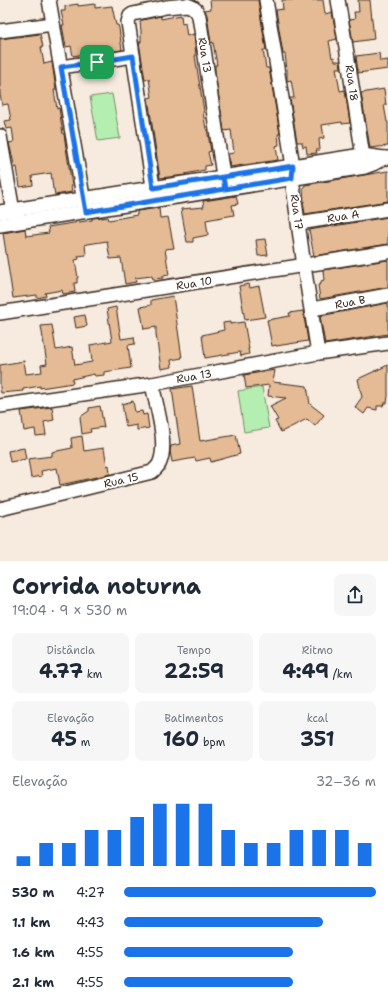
<!DOCTYPE html>
<html lang="pt">
<head>
<meta charset="utf-8">
<style>
  :root { --surface:#fff; --page:#f6f6f7; --text:#1f2937; --muted:#747a83; --accent:#1a73e8 }
  body { margin:0; font-family:"Shantell Sans",sans-serif; background:var(--page); color:var(--text); height:100vh; display:flex; flex-direction:column; font-size:15px; white-space:nowrap }
  * { box-sizing:border-box; margin:0 }
  p { font-size:13px; color:var(--muted) }
  .icon { flex:none; width:22px; height:22px; fill:none; stroke:currentColor; stroke-width:2; stroke-linecap:round; stroke-linejoin:round }
  .map { position:relative; height:561px; overflow:hidden }
  .panel { display:flex; flex-direction:column; background:var(--surface); flex:1 }
  .panel>* { flex:none }
  .pin { position:absolute; display:grid; place-items:center; width:34px; height:34px; color:#fff; margin:-17px; border-radius:8px; box-shadow:0 2px 6px #0006 }
  .round { display:grid; place-items:center; flex:none; width:42px; height:42px; border-radius:8px; background:var(--page) }
  .overview { display:flex; align-items:center; justify-content:space-between; height:68px; padding:0 12px }
  h1 { font-size:22px; font-weight:700; line-height:30px }
  .stats { display:grid; grid-template-columns:repeat(3,1fr); gap:6px; height:68px; padding:4px 12px }
  .stats div { display:grid; align-content:center; border-radius:8px; background:var(--page); text-align:center }
  .stats b { font-size:20px; font-weight:700 }
  .stats small { font-size:11px; font-weight:400 }
  .stats p { font-size:11px }
  .chart { height:112px; padding:8px 12px }
  .chart p { display:flex; justify-content:space-between }
  .chart svg { width:100%; height:72px; margin-top:4px; stroke:var(--accent); stroke-width:6 }
  ul { padding:0 12px; list-style:none; font-size:13px }
  li { display:grid; grid-template-columns:64px 48px 1fr; align-items:center; height:30px }
  li i { height:10px; border-radius:5px; background:var(--accent) }
  .map>svg:first-child { display:block }
  .green { fill:#b5eeb1; stroke:#788c68 }
  .building { fill:#e4bb95; stroke:#3b2a1e }
  .lines { fill:none; stroke-linecap:round; stroke-linejoin:round }
  .minor-casing { stroke:#3b2a1e; stroke-width:16 }
  .minor { stroke:#fff; stroke-width:13 }
  .route-casing { stroke:#fff; stroke-width:8 }
  .route { stroke:#1a73e8; stroke-width:5 }
  .labels { text-anchor:middle; stroke-width:4; stroke-linejoin:round; paint-order:stroke }
  .street-label { font-size:11px; fill:#3b2a1e; stroke:#fff }
</style>
</head>
<body>
<div class="map">
<svg width="388" height="561" viewBox="0 0 388 561">
  <rect width="100%" height="100%" fill="#f7ebdf"/>
  <filter id="ink" filterUnits="userSpaceOnUse"><feTurbulence type="fractalNoise" baseFrequency=".025" numOctaves="2"/><feDisplacementMap in="SourceGraphic" scale="8" xChannelSelector="R" yChannelSelector="G"/><feConvolveMatrix kernelMatrix="1 2 1 2 8 2 1 2 1" color-interpolation-filters="sRGB"/></filter>
  <g filter="url(#ink)">
    <!-- green -->
    <g class="green">
      <path d="M112,94L120,138L98,141L90,97Z"/>
      <path d="M262,387L269,428L244,432L238,391Z"/>
    </g>
    <!-- building -->
    <g class="building">
      <path d="M210,0H258L266,50H263L266,68H269L280,134H278L279,145L276,146L278,160L230,167L228,154L234,153L231,130L224,131L215,72V65H217L213,42L211,43L207,15L205,10L211,9Z"/>
      <path d="M282,0H323L325,14L332,12L337,39L329,41L332,58L334,57L335,61H340L341,68H336L340,91L345,90L350,123L342,124V122L322,125L324,138L319,139L320,150H316L317,153L307,154L306,146L303,147L302,142H297L290,98H294L291,80L287,81V70L285,54H283L276,10L283,9Z"/>
      <path d="M358,0H370L374,39L353,42L349,20L355,19L354,12H359Z"/>
      <path d="M78,4V6L95,4V8L112,6L116,25H118L119,28L122,50L94,54V52L73,56L71,46L66,47L62,25H64L61,11H65V6Z"/>
      <path d="M181,15L182,24L185,23L187,36L194,34L196,56H195L204,111L203,112L206,129H207L211,151L208,152L211,165L205,166V170L185,174L186,175L160,178L148,98L152,97L149,79L145,80L139,42H141V31L140,22L142,21V20L161,16V19Z"/>
      <path d="M40,34L43,47H41L44,64L52,62L56,90H54L57,109L59,108L63,134H64L65,141L72,186H71L72,192L55,195L54,189H53L51,173L32,176L33,185L20,187L17,167L15,168L9,143L14,142L12,128L6,129L4,121L11,120L8,104L2,105L0,94V39Z"/>
      <path d="M379,53L380,61L388,60V69L358,73L356,56Z"/>
      <path d="M384,89L386,105H384L387,122H388V146L370,148L361,93Z"/>
      <path d="M388,171V201L305,214L303,202H304L303,188L305,185Z"/>
      <path d="M236,196L238,204L232,205L234,215L206,220L208,235L193,238V242H187L181,209L204,207L203,201Z"/>
      <path d="M159,208L160,218L168,217L174,248L165,249L169,275L163,276V278L153,279L152,276L135,278L136,282L125,284L121,258L110,259L107,241L88,244L85,245L86,255L78,256L79,259L75,260L78,278H77V283H74L75,292L63,294L62,290L45,293L46,296L37,298V295L13,298L3,233L25,229L26,236L49,233L48,227L92,220V218L102,217V218L108,217L109,220L137,215V211Z"/>
      <path d="M388,217V244L314,256L309,230Z"/>
      <path d="M265,239L268,255L258,256L256,240Z"/>
      <path d="M388,260V287L320,299L318,285L321,284V281L324,280L323,270Z"/>
      <path d="M249,284L250,288L259,286L265,317L245,320L239,286Z"/>
      <path d="M173,296L182,358L171,360L172,367L161,369L156,334V327L144,329L140,307L151,305V300Z"/>
      <path d="M388,303V334L325,344L320,316Z"/>
      <path d="M116,307L121,339L134,337L135,344L128,345L131,368L104,372V375L95,376L94,374L72,379L73,383L40,388V386L23,389V391L1,393L0,388V365L24,361L26,374L42,372L41,365L47,364L41,326L52,325L56,350L72,347L75,365L92,362L90,345L112,341L107,309Z"/>
      <path d="M303,311L308,341L276,346V345L272,346L267,320L290,316L289,313Z"/>
      <path d="M85,315L87,326L76,328L74,317Z"/>
      <path d="M230,322V324L244,322L249,349H248L249,354L241,356L240,352L205,358L202,335L224,330L223,323Z"/>
      <path d="M388,365V396L387,403H384L383,406H377V410L368,408L364,414L355,407L362,397L358,379Z"/>
      <path d="M275,370L273,382L307,386L310,404L324,415L315,426L307,419L281,432L275,421L278,420L270,406L286,398L268,396L269,385L246,388L244,375Z"/>
      <path d="M192,386L200,441L236,435L240,454L211,462L210,458L196,461L195,458L172,462L170,451L171,446L180,444L172,389Z"/>
      <path d="M133,401L135,412L142,411L143,415L147,414L149,428L137,430V425L126,427L122,404Z"/>
      <path d="M100,406L104,427L90,429L91,432L82,434L80,417L89,411V408Z"/>
      <path d="M52,407L54,420L44,422L46,435L36,436L35,429L24,431L21,411Z"/>
      <path d="M82,436L84,451L104,448L107,466L109,465L110,474L60,485L57,468L41,471L42,476L31,478L28,459L52,456V452L72,448L71,438Z"/>
      <path d="M24,448L26,459L10,462L8,451Z"/>
    </g>
    <g class="lines">
      <defs>
        <g id="minor">
          <path d="M49,0L85,208"/>
          <path d="M266,0L293,166L292,179L304,266L318,353"/>
          <path d="M338,0L347,53L364,163"/>
          <path d="M0,31L53,24"/>
          <path d="M61,67L133,56"/>
          <path d="M0,136L14,217"/>
          <path d="M155,200L128,22L130,16L133,14L166,7L187,5L192,7L196,10L199,16L225,189"/>
          <path d="M0,212L362,155L384,158H388"/>
          <path d="M299,223L388,209"/>
          <path d="M0,225L365,167L373,164L384,158"/>
          <path d="M312,309L388,295"/>
          <path d="M0,313L388,252"/>
          <path d="M0,406L152,384L318,353L388,343"/>
          <path d="M0,509L152,472C155,469 159,466 160,462C168,442 156,405 152,384"/>
        </g>
      </defs>
      <!-- minor casing -->
      <use href="#minor" class="minor-casing"/>
      <!-- minor -->
      <use href="#minor" class="minor"/>
    </g>
  </g>
  <g class="lines" filter="url(#ink)">
    <defs>
      <path id="route" d="M97,62L133,56L153,188L223,177L225,189L292,178L293,166L223,177L225,189L86,212L61,67L97,62"/>
    </defs>
    <!-- route casing -->
    <use href="#route" class="route-casing"/>
    <!-- route -->
    <use href="#route" class="route"/>
  </g>
  <g class="labels">
    <!-- street labels -->
    <g class="street-label">
      <text transform="translate(205 55) rotate(81)" y="4">Rua 13</text>
      <text transform="translate(352 83) rotate(82)" y="4">Rua 18</text>
      <text transform="translate(297 212) rotate(82)" y="4">Rua 17</text>
      <text transform="translate(343 216) rotate(-9)" y="4">Rua A</text>
      <text transform="translate(194 283) rotate(-9)" y="4">Rua 10</text>
      <text transform="translate(350 302) rotate(-11)" y="4">Rua B</text>
      <text transform="translate(194 376) rotate(-10)" y="4">Rua 13</text>
      <text transform="translate(121 480) rotate(-13)" y="4">Rua 15</text>
    </g>
  </g>
</svg>
<div class="pin" style="left:97px;top:62px;background:#1e9e55"><svg class="icon" aria-label="arrive" viewBox="0 0 24 24"><path d="M6 21V4h12l-3 4 3 4H6"/></svg></div>
</div>
<section class="panel">
<div class="overview"><div><h1>Corrida noturna</h1><p>19:04 · 9 × 530 m</p></div><a class="round"><svg class="icon" aria-label="share" viewBox="0 0 24 24"><path d="M12 15V3M7 8l5-5 5 5M5 13v7h14v-7"/></svg></a></div>
<div class="stats">
<div><p>Distância</p><b>4.77<small> km</small></b></div>
<div><p>Tempo</p><b>22:59</b></div>
<div><p>Ritmo</p><b>4:49<small> /km</small></b></div>
</div>
<div class="stats">
<div><p>Elevação</p><b>45<small> m</small></b></div>
<div><p>Batimentos</p><b>160<small> bpm</small></b></div>
<div><p>kcal</p><b>351</b></div>
</div>
<div class="chart"><p><span>Elevação</span>32–36 m</p>
<svg viewBox="0 0 160 44" preserveAspectRatio="none"><path d="M5 44V38M15 44V30M25 44V30M35 44V22M45 44V22M55 44V14M65 44V6M75 44V6M85 44V6M95 44V22M105 44V30M115 44V30M125 44V22M135 44V22M145 44V22M155 44V30"/></svg>
</div>
<ul>
<li><b>530 m</b>4:27<i style="width:100%"></i></li>
<li><b>1.1 km</b>4:43<i style="width:79%"></i></li>
<li><b>1.6 km</b>4:55<i style="width:67%"></i></li>
<li><b>2.1 km</b>4:55<i style="width:67%"></i></li>
</ul>
</section>
</body>
</html>
